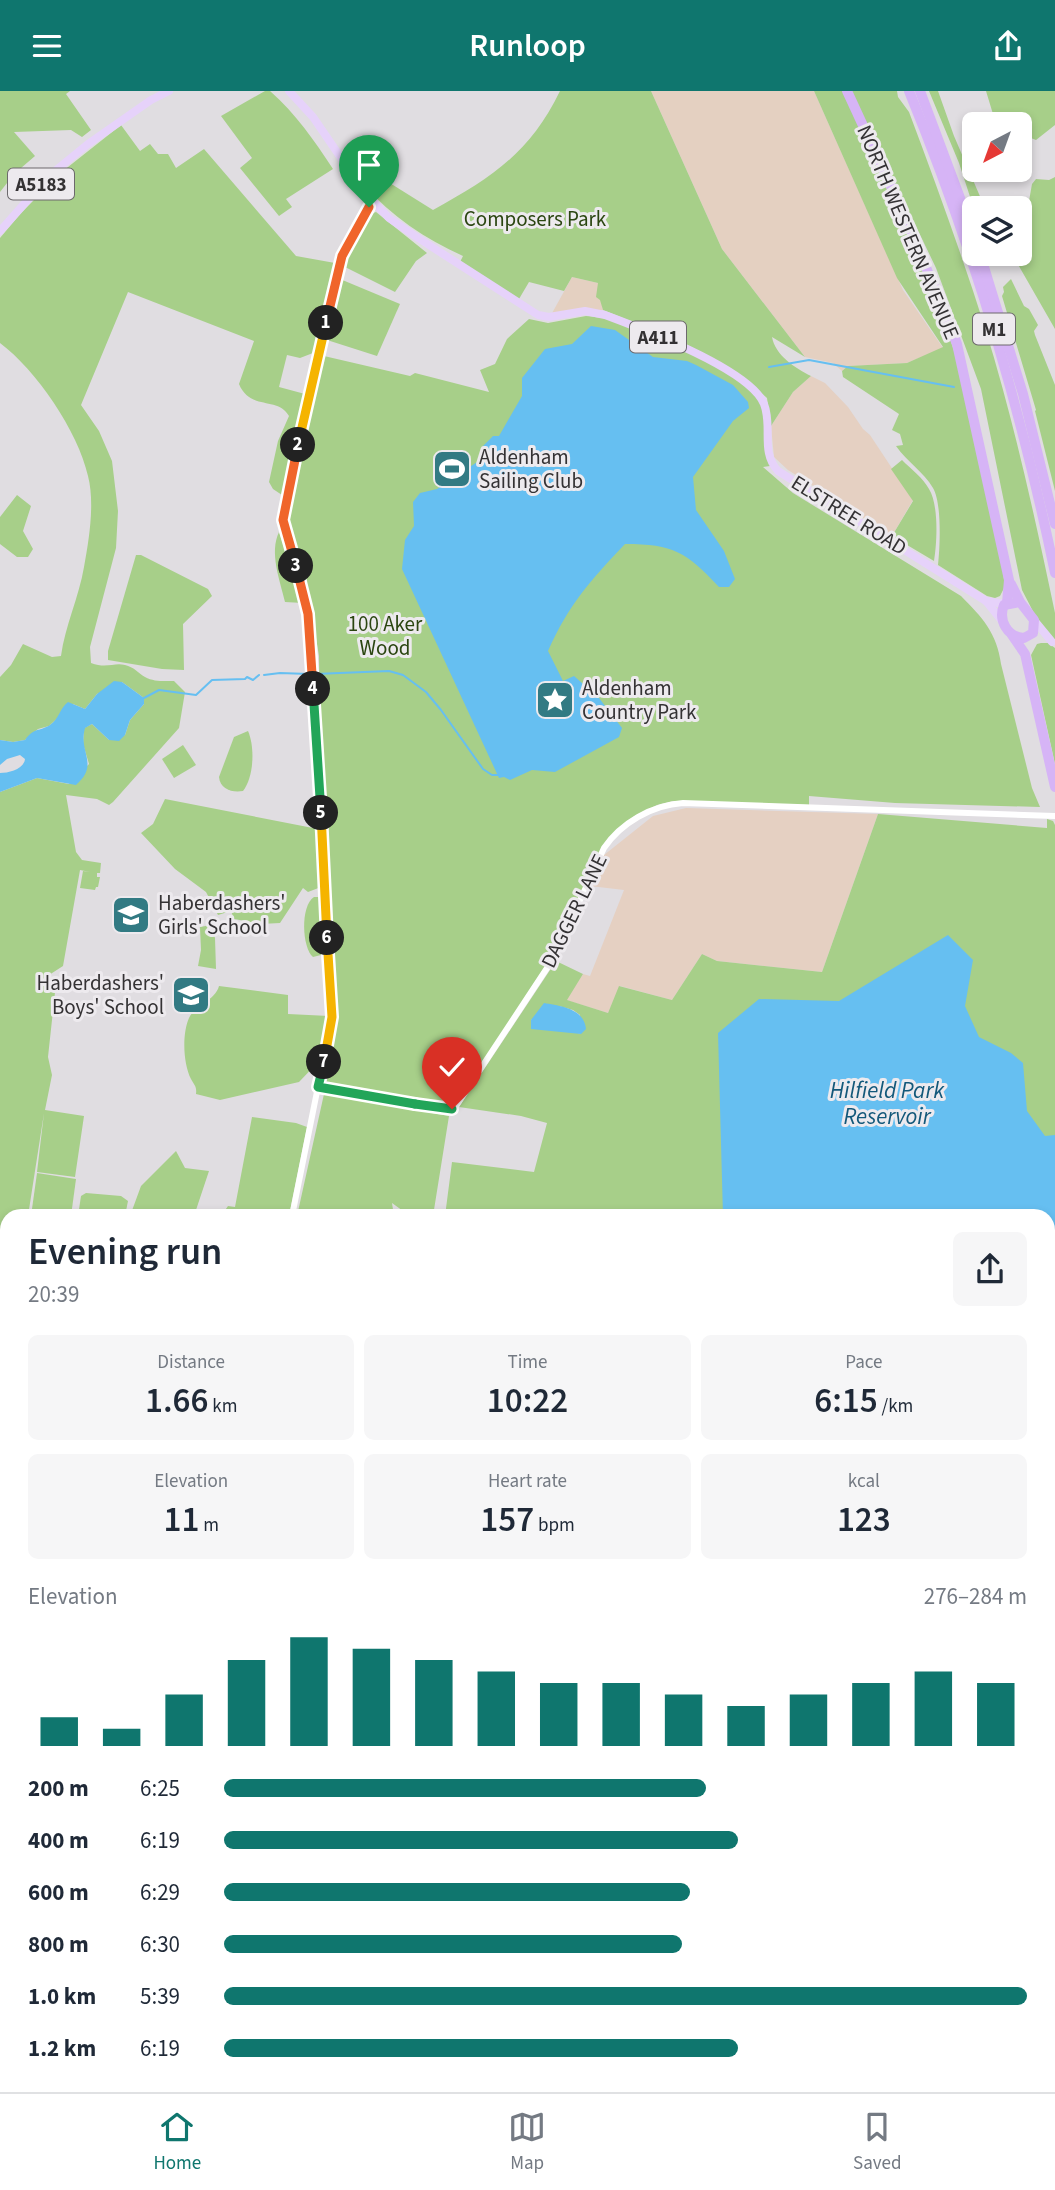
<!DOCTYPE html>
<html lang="en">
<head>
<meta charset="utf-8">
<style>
  :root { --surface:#fff; --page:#f6f6f7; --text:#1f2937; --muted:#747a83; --line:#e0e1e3; --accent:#0f766e }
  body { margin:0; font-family:"Source Sans 3",sans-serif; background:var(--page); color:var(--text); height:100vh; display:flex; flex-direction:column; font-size:26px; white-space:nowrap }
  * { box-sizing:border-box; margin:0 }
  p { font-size:23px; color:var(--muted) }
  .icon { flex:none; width:38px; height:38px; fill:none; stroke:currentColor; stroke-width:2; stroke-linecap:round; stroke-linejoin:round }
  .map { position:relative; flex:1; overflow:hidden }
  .panel { position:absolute; left:0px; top:1118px; width:1055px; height:884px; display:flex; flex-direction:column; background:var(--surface); border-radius:21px 21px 0 0; box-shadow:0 4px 10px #0003 }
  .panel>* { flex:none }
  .needle { width:46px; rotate:221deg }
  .fabs { position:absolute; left:962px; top:21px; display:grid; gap:14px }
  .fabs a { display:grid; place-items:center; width:70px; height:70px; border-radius:10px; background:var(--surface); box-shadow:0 4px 10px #0003; font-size:35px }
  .pin { position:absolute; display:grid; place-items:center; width:60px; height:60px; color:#fff; margin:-72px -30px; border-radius:50% 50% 50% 0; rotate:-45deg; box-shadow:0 0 7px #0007 }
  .pin .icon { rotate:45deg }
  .km { position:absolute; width:35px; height:35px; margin:-18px; border-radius:50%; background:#222; color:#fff; font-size:19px; line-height:35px; text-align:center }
  .round { display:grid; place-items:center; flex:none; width:74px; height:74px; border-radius:10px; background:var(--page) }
  .summary { display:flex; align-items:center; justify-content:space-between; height:119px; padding:0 28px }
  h1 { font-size:38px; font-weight:600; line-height:52px }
  .metrics { display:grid; grid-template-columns:repeat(3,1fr); gap:10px; height:119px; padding:7px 28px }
  .metrics div { display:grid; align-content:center; border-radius:10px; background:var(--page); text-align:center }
  .metrics b { font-size:35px; font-weight:600 }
  .metrics small { font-size:19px; font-weight:400 }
  .metrics p { font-size:19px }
  .chart { height:196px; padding:14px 28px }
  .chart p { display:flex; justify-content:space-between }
  .chart svg { width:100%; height:126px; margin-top:7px; stroke:var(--accent); stroke-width:6 }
  ul { padding:0 28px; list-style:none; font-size:23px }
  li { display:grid; grid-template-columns:112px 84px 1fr; align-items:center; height:52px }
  li i { height:18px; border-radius:9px; background:var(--accent) }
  header { display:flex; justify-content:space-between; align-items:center; height:91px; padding:0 28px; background:var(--accent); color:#fff; font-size:32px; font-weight:600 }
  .menu { display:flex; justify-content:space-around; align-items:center; height:98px; border-top:2px solid var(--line); background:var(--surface); font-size:19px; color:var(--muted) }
  .menu a { display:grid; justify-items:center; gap:4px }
  .menu .active { color:var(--accent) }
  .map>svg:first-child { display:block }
  .commercial { fill:#e4d0c1 }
  .industrial { fill:#e5d0c2 }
  .green { fill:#a7cf89; fill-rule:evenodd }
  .water { fill:#66bff1 }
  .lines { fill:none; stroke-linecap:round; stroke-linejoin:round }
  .stream { stroke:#66bff1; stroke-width:2 }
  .minor { stroke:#fff; stroke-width:6 }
  .major { stroke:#e6d2fa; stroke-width:8 }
  .highway { stroke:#d6b4f6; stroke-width:10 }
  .split-1-casing { stroke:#fff; stroke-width:14 }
  .split-2-casing { stroke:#fff; stroke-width:14 }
  .split-3-casing { stroke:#fff; stroke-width:14 }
  .split-4-casing { stroke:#fff; stroke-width:14 }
  .split-5-casing { stroke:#fff; stroke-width:14 }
  .split-6-casing { stroke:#fff; stroke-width:14 }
  .split-7-casing { stroke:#fff; stroke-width:14 }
  .split-8-casing { stroke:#fff; stroke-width:14 }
  .split-9-casing { stroke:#fff; stroke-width:14 }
  .split-1 { stroke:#f0652b; stroke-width:9 }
  .split-2 { stroke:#f5b400; stroke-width:9 }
  .split-3 { stroke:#f0652b; stroke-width:9 }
  .split-4 { stroke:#f0652b; stroke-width:9 }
  .split-5 { stroke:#22a559; stroke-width:9 }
  .split-6 { stroke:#f5b400; stroke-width:9 }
  .split-7 { stroke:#f5b400; stroke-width:9 }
  .split-8 { stroke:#22a559; stroke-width:9 }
  .split-9 { stroke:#22a559; stroke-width:9 }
  .labels { text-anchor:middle; stroke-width:6; stroke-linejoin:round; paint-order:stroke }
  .shield { fill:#edeaee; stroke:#6c696c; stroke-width:2 }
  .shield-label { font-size:19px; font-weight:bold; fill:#343234 }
  .park-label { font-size:21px; fill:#2b4611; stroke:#edeaee }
  .street-label { font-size:21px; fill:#343234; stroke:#edeaee }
  .poi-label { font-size:21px; fill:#343234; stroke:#edeaee; text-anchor:start }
  .water-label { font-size:23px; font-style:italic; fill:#13587a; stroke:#edeaee }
</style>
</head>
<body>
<header><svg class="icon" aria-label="menu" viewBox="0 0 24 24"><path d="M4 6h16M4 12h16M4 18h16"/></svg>Runloop<svg class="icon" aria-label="share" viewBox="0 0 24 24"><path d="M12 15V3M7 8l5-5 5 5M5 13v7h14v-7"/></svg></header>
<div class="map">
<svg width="1055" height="2001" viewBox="0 0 1055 2001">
  <rect width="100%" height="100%" fill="#e0dde1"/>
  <!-- commercial -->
  <g class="commercial">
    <path d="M651,0H814L903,199L943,257L907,272L848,275L842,280L833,272L805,266L722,158Z"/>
    <path d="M572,186L598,192L603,219L551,224Z"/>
  </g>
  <!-- industrial -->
  <g class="industrial">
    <path d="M811,285L825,292L848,316L863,338L870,344L913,409L892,445L788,379L774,366L771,335L793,301Z"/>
    <path d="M686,717L878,723L822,881L717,870L702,863L672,909L620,895L608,922L566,909L583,883L590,885L624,799L590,795L604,764L653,725Z"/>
  </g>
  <!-- green -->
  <g class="green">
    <path d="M0,0H70L66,3L91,39L82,46L71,39L14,41L35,65L14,83L0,101Z"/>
    <path d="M265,0H270C296,23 314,49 333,78L286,108L292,116L279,125L240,77L252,67L221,25Z"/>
    <path d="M560,0H651L722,158L805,266L772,246C775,264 795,277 811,285L793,301L771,335L767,307C717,261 665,244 603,219L600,209L596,206L598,192L572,186L564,200L529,191L519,208L460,171L463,165C425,148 391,125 364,94L377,84L433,119C491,87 530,62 560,0Z"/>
    <path d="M814,0H843L940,217L955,263L1001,467L1005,495L1000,505L995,507L987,505L938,474C940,456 942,412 933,397C924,381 907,371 896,355L903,354L900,343L892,339L899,323L843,286L842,280L848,275L907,272L943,256L897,187Z"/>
    <path d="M851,0H897L898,6L909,21C936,93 962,164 985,237C1014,330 1035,427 1055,522V549L1037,528L1022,499L981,298L936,177Z"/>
    <path d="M929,0H938L954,45L985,117H975V121L959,72Z"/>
    <path d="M986,0H1055V34L1036,49L1023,44L1020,50V33H996Z"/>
    <path d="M121,34L140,60L150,53L158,63H168L176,77L204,58L296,165L335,172L313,262L300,267L287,264L279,296L305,303L282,404L273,398L269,391L278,350L289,325C278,305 250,320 239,293L254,250L128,201L81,314L99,340L112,370L118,420L116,457L90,556L91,572C107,578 114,571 125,574C134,576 138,582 145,586C154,591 164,590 174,590L185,601L179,637L113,711L109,714L97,708L66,704L76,761L82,769L101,772L100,782H97V786H100L98,796H96L95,799L80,797L83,780L90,781L80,779L63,875L49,884L48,889L56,892L48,966L52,984L45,1019L84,1025L75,1086L37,1081L44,1022L28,1125H7V1234L0,1233V701L37,687L69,693L89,673L83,653L84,637L92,633L109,649L125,644L130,629L144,613V607L122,591L97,603L85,618L73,613L49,635L38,638L25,649L13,651L0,649V586L11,574L23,553L52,566L61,565C65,535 79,506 84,476C89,449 95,412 88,385C78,340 36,279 0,252V147L21,122L63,80Z"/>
    <path d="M1055,86V238L1012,163H1020V138L1026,127L1032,93L1036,88L1049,89Z"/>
    <path d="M376,121L427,162L416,170L395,201L343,175L348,162L371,123Z"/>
    <path d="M340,188L400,213L377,265L327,249Z"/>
    <path d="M1011,188L1024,215L1029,218L1038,234L1034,240L1035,244L1055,294V400L1035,320L1036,319L1002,205L1004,201L1003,196Z"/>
    <path d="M586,225C593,226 600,226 607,228C641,237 738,280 758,307C769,321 768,356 770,375L763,376L793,402L961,505C982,526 997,542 1001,573L1032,697L1040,716L895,712L809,705V714L674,710L657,714L633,726L610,746L555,860L459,1008L446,1015L324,995L337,925L320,637L319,565L306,487L288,427L299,369L324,265L410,285L415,282L489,301L480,279L495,273L507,248L529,228L548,232Z"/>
    <path d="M902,369C911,378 923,387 929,398C939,414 937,452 934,470L892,445L913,410L891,378Z"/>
    <path d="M17,404L31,415L23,440L33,458L28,466H17L0,453V426Z"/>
    <path d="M279,441L303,512L285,511C280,489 269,462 279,441Z"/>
    <path d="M136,464H141L208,498L212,505L183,533L184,579L162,578L108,569V560Z"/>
    <path d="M1041,552H1048L1055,557V673L1031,564L1037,553Z"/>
    <path d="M248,640C255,656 254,686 243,700C232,702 220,698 219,686L234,646Z"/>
    <path d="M183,654L196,674L174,687L162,668Z"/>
    <path d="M165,708L318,738L321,796L308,801L303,797L280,832L261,833L234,828L231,820L218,824L206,801L175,778L141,742L153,733Z"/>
    <path d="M878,723L1047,737V728L1053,730L1055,734V1574L1048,1570V1125H445L452,1071L534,1081L547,1032L521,1025L459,1016L556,870L583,883L567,909L608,922L619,895L672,909L702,863L717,870L822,881ZM559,915L573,919L580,924L581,943L531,929Z"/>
    <path d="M314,806H322L325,863L313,866C302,857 300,815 314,806Z"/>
    <path d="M211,834L215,847L216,878L198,875L201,859L200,836Z"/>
    <path d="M219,895L288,904V923L329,925L322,967L299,991L220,1009L196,1003C197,995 194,994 191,988C183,972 182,943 189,927C196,913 215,910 219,895Z"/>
    <path d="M324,1003L449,1025L433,1125H410L392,1112L394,1125H297Z"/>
    <path d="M252,1026L296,1032L307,1036L289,1125H221L228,1115L235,1116Z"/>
    <path d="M176,1060L185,1077L209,1080L194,1125H130L141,1095Z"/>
    <path d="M37,1082L76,1088L71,1125H31Z"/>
    <path d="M86,1102L121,1105L128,1110L125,1125H78L81,1105Z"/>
    <path d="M0,1239L7,1240V1476L0,1478Z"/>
    <path d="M0,1709L7,1711V1820L0,1819Z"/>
  </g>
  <!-- water -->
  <g class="water">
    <path d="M591,235L615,239L653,266L687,270L696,274L733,294L748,311L749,317L733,330L693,386L696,419L724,460L735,488L729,496H719C686,461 674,453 625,453C590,490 569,513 548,560L563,590L574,585L599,607L622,637L619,646L555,681L532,679L510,689L504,686L499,687L402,478L405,449L414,435L413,411L420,402L437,398L486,365L482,356L493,345H499L522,305V287L545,258L572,253Z"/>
    <path d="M114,590L122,591L144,607V613L130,629L125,644L119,650L109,649L92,633L85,637C78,662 100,673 76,694L37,687L0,701V682C9,682 24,678 25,668L20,664L7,668L0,674V649L13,651L25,649C34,636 39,641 50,634C59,628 60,617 68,611L85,618L97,603Z"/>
    <path d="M948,844L973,869L965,915L979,946L1011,962L1023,972L1027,1020L1045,1045L1055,1044V1280L1048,1291V1125H723L718,942L759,908L839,910Z"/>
    <path d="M544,912C560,915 584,917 586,938L581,943L531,938V929Z"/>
  </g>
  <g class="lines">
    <!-- stream -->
    <g class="stream">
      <path d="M769,276L809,269L954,296"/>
      <path d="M315,583L389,580L403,584L426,601L441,619L483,678L492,684H498"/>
      <path d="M264,584L280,582L309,583"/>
      <path d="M144,607L159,599L196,604L212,589L245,588L247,586L253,589L259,584"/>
      <path d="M1051,1877L1055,1879"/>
    </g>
    <!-- minor -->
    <g class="minor">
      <path d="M319,996L440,1018H449L456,1015L553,868L604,757C621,732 652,714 683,712L1055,725"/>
      <path d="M292,1125L332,926L308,523L283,429L313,282L342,165L373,111"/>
      <path d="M0,1236L7,1237"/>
      <path d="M387,1995L389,2001"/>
    </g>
    <!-- major -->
    <g class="major">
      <path d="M289,0L313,26L365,102L389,127L415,145L538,224L549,226L585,220L605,224C640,237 750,278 764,313C773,335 760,361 778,380L986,510L1005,513"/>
      <path d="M0,140L50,84L88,53L151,9L169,0"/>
      <path d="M986,510L1002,530"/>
      <path d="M1034,529L1052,551"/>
    </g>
    <!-- highway -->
    <g class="highway">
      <path d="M847,0L908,132L957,253L1009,489L1007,512"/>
      <path d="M909,0C973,156 1021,317 1055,482"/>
      <path d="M920,0L975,147"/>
      <path d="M980,163L1023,303L1055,433"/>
      <path d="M1011,493L1020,511L1034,529L1033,542L1024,547C1007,546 998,529 1004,514L1020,511"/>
      <path d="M1012,544L1025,563L1055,696"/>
    </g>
  </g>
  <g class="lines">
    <defs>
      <path id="split-1" d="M326,232L342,165L369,116"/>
      <path id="split-2" d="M298,354L326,232"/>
      <path id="split-3" d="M296,475L283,429L298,354"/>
      <path id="split-4" d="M296,475L308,523L313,598"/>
      <path id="split-5" d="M313,598L321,722"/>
      <path id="split-6" d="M321,722L327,847"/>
      <path id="split-7" d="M324,971L332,926L327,847"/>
      <path id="split-8" d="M324,971L318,996L415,1013"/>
      <path id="split-9" d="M415,1013L452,1018"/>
    </defs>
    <!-- split-1 casing -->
    <use href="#split-1" class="split-1-casing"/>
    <!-- split-2 casing -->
    <use href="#split-2" class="split-2-casing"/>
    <!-- split-3 casing -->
    <use href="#split-3" class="split-3-casing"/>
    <!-- split-4 casing -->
    <use href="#split-4" class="split-4-casing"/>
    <!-- split-5 casing -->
    <use href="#split-5" class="split-5-casing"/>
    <!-- split-6 casing -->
    <use href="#split-6" class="split-6-casing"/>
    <!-- split-7 casing -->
    <use href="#split-7" class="split-7-casing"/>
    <!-- split-8 casing -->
    <use href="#split-8" class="split-8-casing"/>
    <!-- split-9 casing -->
    <use href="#split-9" class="split-9-casing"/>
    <!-- split-1 -->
    <use href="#split-1" class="split-1"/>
    <!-- split-2 -->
    <use href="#split-2" class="split-2"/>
    <!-- split-3 -->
    <use href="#split-3" class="split-3"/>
    <!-- split-4 -->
    <use href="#split-4" class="split-4"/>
    <!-- split-5 -->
    <use href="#split-5" class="split-5"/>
    <!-- split-6 -->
    <use href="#split-6" class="split-6"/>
    <!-- split-7 -->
    <use href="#split-7" class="split-7"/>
    <!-- split-8 -->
    <use href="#split-8" class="split-8"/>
    <!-- split-9 -->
    <use href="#split-9" class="split-9"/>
  </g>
  <!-- icons -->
  <defs>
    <symbol id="stadium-square" viewBox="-11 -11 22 22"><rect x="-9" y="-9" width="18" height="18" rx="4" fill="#327a83" stroke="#edeaee"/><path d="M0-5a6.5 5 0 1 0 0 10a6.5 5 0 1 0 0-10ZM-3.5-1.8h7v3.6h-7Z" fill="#fff"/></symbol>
    <symbol id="sight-square" viewBox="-11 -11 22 22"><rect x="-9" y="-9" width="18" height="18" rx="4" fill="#327a83" stroke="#edeaee"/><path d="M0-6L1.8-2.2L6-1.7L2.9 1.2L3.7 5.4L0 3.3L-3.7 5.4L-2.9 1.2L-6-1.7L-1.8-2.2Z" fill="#fff"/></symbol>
    <symbol id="school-square" viewBox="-11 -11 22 22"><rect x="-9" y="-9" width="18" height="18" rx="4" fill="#327a83" stroke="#edeaee"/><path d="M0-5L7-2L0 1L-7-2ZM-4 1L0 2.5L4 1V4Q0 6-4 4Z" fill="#fff"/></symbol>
  </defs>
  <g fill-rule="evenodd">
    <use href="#stadium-square" x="430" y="356" width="44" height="44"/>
    <use href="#sight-square" x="533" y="587" width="44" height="44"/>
    <use href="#school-square" x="109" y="802" width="44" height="44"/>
    <use href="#school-square" x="169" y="882" width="44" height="44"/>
  </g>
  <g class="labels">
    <!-- shield labels -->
    <g class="shield">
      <rect x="8" y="77.5" width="66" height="31" rx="5"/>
      <rect x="973" y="222.5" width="42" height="31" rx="5"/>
      <rect x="630" y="230.5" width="56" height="31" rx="5"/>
    </g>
    <g class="shield-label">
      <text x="41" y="100">A5183</text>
      <text x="994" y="245">M1</text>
      <text x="658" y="253">A411</text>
    </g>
    <!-- park labels -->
    <g class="park-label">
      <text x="535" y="135">Composers Park</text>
      <text x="385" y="540">100 Aker<tspan x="385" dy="24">Wood</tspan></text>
    </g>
    <!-- street labels -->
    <g class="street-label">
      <text transform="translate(908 141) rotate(67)" y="7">NORTH WESTERN AVENUE</text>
      <text transform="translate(849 424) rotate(32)" y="7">ELSTREE ROAD</text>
      <text transform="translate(574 820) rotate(-64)" y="7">DAGGER LANE</text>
    </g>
    <!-- poi labels -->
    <g class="poi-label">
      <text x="479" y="373">Aldenham<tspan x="479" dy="24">Sailing Club</tspan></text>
      <text x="582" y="604">Aldenham<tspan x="582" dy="24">Country Park</tspan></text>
      <text x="158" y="819">Haberdashers'<tspan x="158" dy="24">Girls' School</tspan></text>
      <text x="164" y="899" text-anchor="end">Haberdashers'<tspan x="164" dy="24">Boys' School</tspan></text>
    </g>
    <!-- water labels -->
    <g class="water-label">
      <text x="887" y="1007">Hilfield Park<tspan x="887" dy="26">Reservoir</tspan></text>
    </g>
  </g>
</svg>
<div class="fabs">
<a><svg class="needle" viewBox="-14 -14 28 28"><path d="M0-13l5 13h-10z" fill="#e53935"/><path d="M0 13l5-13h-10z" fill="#747a83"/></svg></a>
<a><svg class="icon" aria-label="layers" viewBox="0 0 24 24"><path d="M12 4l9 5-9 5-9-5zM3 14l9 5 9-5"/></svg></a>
</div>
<div class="pin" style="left:369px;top:116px;background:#1e9e55"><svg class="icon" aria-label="arrive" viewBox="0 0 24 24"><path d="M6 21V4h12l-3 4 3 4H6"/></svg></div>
<div class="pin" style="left:452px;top:1018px;background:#d93025"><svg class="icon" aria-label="check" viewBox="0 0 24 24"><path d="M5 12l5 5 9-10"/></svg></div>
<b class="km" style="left:326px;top:232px">1</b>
<b class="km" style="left:298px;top:354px">2</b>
<b class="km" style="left:296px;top:475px">3</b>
<b class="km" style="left:313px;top:598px">4</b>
<b class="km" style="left:321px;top:722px">5</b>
<b class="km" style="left:327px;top:847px">6</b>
<b class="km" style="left:324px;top:971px">7</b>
<section class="panel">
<div class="summary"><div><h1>Evening run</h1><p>20:39</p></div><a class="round"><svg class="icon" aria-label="share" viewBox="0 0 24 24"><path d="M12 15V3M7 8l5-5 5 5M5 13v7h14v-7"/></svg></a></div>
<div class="metrics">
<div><p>Distance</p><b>1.66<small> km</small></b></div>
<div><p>Time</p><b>10:22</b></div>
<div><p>Pace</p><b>6:15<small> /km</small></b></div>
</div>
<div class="metrics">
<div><p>Elevation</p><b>11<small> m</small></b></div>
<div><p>Heart rate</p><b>157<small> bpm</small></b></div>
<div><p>kcal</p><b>123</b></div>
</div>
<div class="chart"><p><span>Elevation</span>276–284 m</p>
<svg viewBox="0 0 160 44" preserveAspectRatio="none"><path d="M5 44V34M15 44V38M25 44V26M35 44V14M45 44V6M55 44V10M65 44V14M75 44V18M85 44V22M95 44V22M105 44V26M115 44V30M125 44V26M135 44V22M145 44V18M155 44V22"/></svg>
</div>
<ul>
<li><b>200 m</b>6:25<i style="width:60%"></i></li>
<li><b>400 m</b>6:19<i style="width:64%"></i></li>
<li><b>600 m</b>6:29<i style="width:58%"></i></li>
<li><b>800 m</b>6:30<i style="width:57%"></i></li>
<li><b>1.0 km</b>5:39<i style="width:100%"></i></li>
<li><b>1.2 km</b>6:19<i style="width:64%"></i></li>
</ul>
</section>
</div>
<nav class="menu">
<a class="active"><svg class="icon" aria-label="home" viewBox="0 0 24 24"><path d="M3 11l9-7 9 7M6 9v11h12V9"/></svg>Home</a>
<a><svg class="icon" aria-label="map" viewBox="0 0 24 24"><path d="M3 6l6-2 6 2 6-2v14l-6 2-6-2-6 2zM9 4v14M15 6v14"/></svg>Map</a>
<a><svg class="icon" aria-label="saved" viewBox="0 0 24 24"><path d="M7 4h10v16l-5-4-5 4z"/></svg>Saved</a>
</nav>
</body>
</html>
